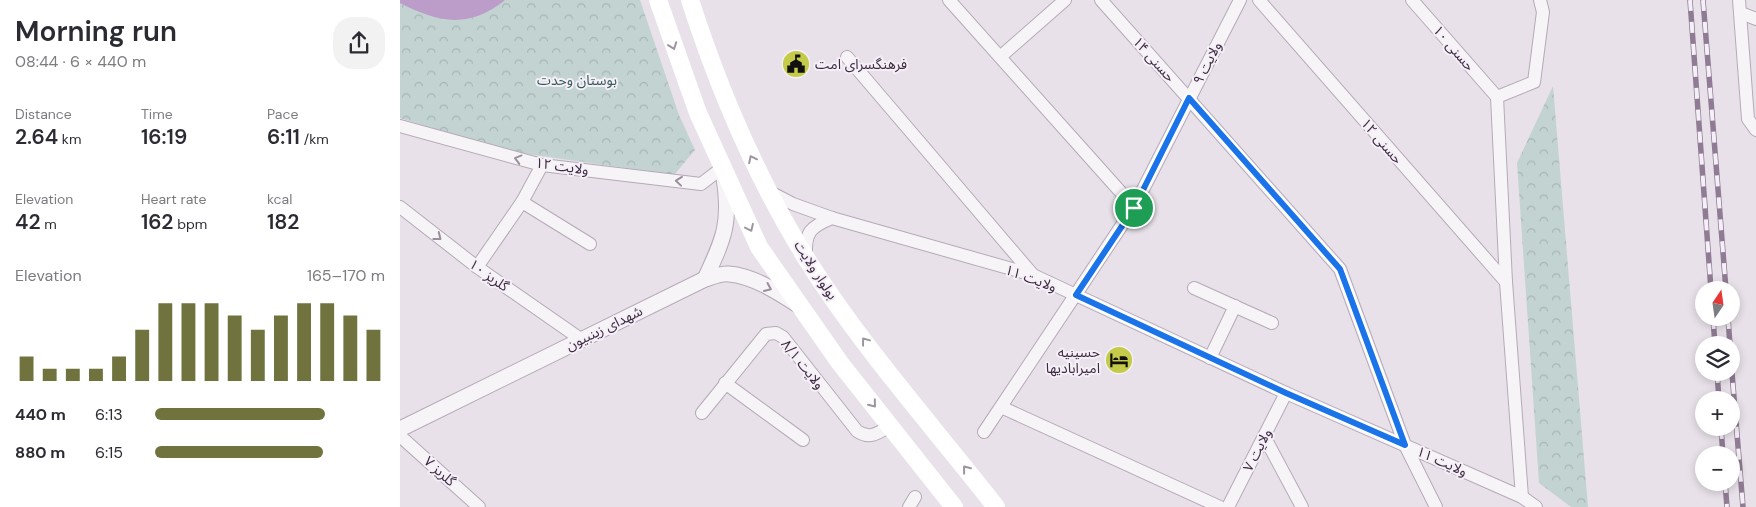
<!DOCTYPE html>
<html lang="en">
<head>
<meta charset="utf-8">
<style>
  :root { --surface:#fff; --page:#f2f2f3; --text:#2b2b33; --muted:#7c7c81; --accent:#70733d }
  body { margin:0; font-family:"DM Sans","Noto Sans Arabic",sans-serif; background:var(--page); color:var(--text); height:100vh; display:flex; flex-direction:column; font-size:19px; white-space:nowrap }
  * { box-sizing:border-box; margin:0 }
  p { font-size:16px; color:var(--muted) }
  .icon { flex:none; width:28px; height:28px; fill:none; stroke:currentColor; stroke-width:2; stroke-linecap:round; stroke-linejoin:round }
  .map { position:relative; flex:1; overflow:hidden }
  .side { display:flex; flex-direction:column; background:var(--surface); width:400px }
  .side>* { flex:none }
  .needle { width:32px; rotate:13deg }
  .controls { position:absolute; left:1295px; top:281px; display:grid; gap:10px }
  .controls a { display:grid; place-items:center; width:45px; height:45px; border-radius:50%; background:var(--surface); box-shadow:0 2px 8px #0003; font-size:25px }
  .pin { position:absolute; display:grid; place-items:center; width:42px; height:42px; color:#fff; margin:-21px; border:2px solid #fff; border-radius:50%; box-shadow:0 1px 5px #0007 }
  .round { display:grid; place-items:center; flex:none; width:52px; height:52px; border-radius:20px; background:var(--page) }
  .summary { display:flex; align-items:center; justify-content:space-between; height:85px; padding:0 15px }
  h1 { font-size:28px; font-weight:600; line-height:38px }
  .stats { display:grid; grid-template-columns:repeat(3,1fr); gap:8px; height:85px; padding:5px 15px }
  .stats div { display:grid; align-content:center }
  .stats b { font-size:21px; font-weight:600 }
  .stats small { font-size:14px; font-weight:400 }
  .stats p { font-size:14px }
  .chart { height:140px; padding:10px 15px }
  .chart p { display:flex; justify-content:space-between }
  .chart svg { width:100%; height:90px; margin-top:5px; stroke:var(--accent); stroke-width:6 }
  ul { padding:0 15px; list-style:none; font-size:16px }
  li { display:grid; grid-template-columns:80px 60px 1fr; align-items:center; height:38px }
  li i { height:12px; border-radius:6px; background:var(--accent) }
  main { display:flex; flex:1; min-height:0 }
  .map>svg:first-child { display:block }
  .park { fill:url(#park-crowns) }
  .water { fill:#bc9dc9 }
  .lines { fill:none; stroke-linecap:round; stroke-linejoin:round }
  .minor-casing { stroke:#b5aab7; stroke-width:14 }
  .tertiary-casing { stroke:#b5aab7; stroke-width:17 }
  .minor { stroke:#f7f4f8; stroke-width:12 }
  .tertiary { stroke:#f7f4f8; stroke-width:15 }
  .secondary { stroke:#fff; stroke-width:18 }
  .rail-casing { stroke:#8f7b93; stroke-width:5.5 }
  .rail { stroke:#f5f0f7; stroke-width:4; stroke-dasharray:11; stroke-linecap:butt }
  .oneway { stroke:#9e94a0 }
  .oneway2 { stroke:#9a8f9c }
  .route-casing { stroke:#fff; stroke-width:10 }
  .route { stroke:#1a73e8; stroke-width:6 }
  .labels { text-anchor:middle; stroke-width:4; stroke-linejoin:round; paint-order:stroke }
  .street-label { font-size:14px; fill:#3d2a41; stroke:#f5f0f7 }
  .poi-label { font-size:14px; fill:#3d2a41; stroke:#f5f0f7; text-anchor:start }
  .park-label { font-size:14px; fill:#375b5c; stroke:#f5f0f7 }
</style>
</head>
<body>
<main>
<section class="side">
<div class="summary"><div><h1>Morning run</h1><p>08:44 · 6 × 440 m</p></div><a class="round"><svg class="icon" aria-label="share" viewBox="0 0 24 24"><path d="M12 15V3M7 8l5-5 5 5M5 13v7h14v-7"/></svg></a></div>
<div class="stats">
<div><p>Distance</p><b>2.64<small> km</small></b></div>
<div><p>Time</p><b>16:19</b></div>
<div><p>Pace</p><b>6:11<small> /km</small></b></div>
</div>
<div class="stats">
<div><p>Elevation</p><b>42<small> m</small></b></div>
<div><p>Heart rate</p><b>162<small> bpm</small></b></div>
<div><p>kcal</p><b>182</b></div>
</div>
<div class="chart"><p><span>Elevation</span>165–170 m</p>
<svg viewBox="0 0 160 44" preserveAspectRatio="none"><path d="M5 44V32M15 44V38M25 44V38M35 44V38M45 44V32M55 44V19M65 44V6M75 44V6M85 44V6M95 44V12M105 44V19M115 44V12M125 44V6M135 44V6M145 44V12M155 44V19"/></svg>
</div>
<ul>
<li><b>440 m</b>6:13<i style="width:74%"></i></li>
<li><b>880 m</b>6:15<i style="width:73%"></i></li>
</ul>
</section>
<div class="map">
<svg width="1356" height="507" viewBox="0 0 1356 507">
  <defs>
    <pattern id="park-crowns" width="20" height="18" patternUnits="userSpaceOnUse" patternTransform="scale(1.25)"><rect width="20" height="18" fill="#c2d3d2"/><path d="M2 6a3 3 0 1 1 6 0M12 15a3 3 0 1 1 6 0" fill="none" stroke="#a8b5b6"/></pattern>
  </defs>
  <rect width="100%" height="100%" fill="#e8e1e9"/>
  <!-- park -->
  <g class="park">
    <path d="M0,0H240L279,115L295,150L274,175L107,151L0,118Z"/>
    <path d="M1153,86L1188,507H1171L1139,483L1117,163Z"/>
  </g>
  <!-- water -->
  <path class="water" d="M0,0H105C69,29 39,23 0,3Z"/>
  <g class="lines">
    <defs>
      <g id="minor">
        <path d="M549,0L734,207"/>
        <path d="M701,0L940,269L1005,445L1036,507"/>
        <path d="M859,0L1106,282"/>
        <path d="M1012,0L1097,97"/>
        <path d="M1339,0L1348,119L1356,130"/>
        <path d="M1341,13L1356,19"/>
        <path d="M447,57L633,275"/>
        <path d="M600,57L665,0"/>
        <path d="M1097,97L1106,282L1122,497"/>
        <path d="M1097,97L1134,82L1143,12L1140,0"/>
        <path d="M0,126L142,165L301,184L322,168"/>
        <path d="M368,191L393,204L432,218L633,275L886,393L1122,497L1136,507"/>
        <path d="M122,202L190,244"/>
        <path d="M0,207L77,267L182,340"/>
        <path d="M406,256C405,232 410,227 432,218"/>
        <path d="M77,267L122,202L142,165"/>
        <path d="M794,288L872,323"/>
        <path d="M810,358L835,306"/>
        <path d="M325,383L403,440"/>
        <path d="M601,407L820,507"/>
        <path d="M302,413L366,334L376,333L383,337L457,431C470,440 478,433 490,426"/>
        <path d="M584,432L734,207L840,0"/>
        <path d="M0,436L79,507"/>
        <path d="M864,436L902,507"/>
        <path d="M509,507L515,497"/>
        <path d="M828,507L886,393"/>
      </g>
      <g id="tertiary">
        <path d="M305,279C324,238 331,223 324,178"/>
        <path d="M0,429L305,279C312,277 322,273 329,274C353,276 378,292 398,305"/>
      </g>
    </defs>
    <!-- minor casing -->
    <use href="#minor" class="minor-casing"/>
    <!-- tertiary casing -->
    <use href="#tertiary" class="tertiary-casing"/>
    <!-- minor -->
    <use href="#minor" class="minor"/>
    <!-- tertiary -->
    <use href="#tertiary" class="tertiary"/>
    <!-- secondary -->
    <g class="secondary">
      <path d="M258,0L298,113L359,247L440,363L554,507"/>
      <path d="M290,0C319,90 356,177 406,258C461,346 532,425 596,507"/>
    </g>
    <defs>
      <g id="rail">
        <path d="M1290,0L1311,290"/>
        <path d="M1303,0L1326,290"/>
        <path d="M1313,318L1315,345"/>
        <path d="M1328,318L1330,345"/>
        <path d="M1331,361L1343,507"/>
        <path d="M1317,372L1319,400"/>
        <path d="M1321,428L1323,455"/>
        <path d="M1325,482L1327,507"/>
      </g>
    </defs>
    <!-- rail casing -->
    <use href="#rail" class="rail-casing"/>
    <!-- rail -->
    <use href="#rail" class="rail"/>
  </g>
  <!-- one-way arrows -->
  <defs><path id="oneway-chevron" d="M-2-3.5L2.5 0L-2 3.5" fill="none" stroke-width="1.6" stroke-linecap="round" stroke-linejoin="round" transform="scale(1.25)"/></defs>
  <g class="oneway">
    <use href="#oneway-chevron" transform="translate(273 46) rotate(70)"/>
    <use href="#oneway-chevron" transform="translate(352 159) rotate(-116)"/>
    <use href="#oneway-chevron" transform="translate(350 228) rotate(65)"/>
    <use href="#oneway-chevron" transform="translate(465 341) rotate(-127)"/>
    <use href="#oneway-chevron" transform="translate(473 404) rotate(51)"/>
    <use href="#oneway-chevron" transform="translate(566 469) rotate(-128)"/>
  </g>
  <g class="oneway2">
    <use href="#oneway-chevron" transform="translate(118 159) rotate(-165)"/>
    <use href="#oneway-chevron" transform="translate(279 181) rotate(-174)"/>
    <use href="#oneway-chevron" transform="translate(38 237) rotate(38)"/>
    <use href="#oneway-chevron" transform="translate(368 288) rotate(24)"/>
  </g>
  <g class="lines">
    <defs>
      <path id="route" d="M789,98L940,269L1005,445L886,393L676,295L734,208Z"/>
    </defs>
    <!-- route casing -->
    <use href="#route" class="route-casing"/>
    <!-- route -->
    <use href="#route" class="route"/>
  </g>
  <!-- icons -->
  <defs>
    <symbol id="civic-disc" viewBox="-11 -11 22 22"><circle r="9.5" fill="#c4cb49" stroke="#f5f0f7"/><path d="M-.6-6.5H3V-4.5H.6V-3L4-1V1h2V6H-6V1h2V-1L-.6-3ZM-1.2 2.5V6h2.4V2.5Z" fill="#111"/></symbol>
    <symbol id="hotel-disc" viewBox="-11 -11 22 22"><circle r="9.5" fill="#c4cb49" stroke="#f5f0f7"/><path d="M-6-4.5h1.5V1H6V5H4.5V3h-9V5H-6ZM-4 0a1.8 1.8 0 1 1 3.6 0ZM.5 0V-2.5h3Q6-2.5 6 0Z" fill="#111"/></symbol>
  </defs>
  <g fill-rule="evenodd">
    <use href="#civic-disc" x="380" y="48" width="32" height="32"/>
    <use href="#hotel-disc" x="703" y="344" width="32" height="32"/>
  </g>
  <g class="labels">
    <!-- street labels -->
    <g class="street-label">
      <text transform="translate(1054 48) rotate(49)" y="5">حسنی ۱۰</text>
      <text transform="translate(754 59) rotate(48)" y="5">حسنی ۱۴</text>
      <text transform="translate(807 63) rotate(-63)" y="5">ولایت ۹</text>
      <text transform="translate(982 141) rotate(49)" y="5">حسنی ۱۲</text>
      <text transform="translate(162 166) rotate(8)" y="5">ولایت ۱۲</text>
      <text transform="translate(416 270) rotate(57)" y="5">بولوار ولایت</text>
      <text transform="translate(89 275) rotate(35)" y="5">گلریز ۱۰</text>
      <text transform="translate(631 278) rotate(20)" y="5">ولایت ۱۱</text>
      <text transform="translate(204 328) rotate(-26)" y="5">شهدای زینبیون</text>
      <text transform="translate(403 364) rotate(51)" y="5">ولایت ۸/۱</text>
      <text transform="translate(857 450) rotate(-63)" y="5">ولایت ۷</text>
      <text transform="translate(1042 461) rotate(24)" y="5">ولایت ۱۱</text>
      <text transform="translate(40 471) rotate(42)" y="5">گلریز ۷</text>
    </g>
    <!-- poi labels -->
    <g class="poi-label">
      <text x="415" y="69">فرهنگسرای امت</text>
      <text x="700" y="357" text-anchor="end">حسینیه<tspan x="700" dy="16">امیرابادیها</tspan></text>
    </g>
    <!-- park labels -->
    <g class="park-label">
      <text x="177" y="85">بوستان وحدت</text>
    </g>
  </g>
</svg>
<div class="controls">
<a><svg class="needle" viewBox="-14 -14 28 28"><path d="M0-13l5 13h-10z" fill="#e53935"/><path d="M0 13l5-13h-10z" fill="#7c7c81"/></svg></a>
<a><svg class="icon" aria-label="layers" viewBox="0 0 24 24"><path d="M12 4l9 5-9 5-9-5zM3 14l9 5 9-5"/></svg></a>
<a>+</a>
<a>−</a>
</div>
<div class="pin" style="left:734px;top:208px;background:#1e9e55"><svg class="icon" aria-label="arrive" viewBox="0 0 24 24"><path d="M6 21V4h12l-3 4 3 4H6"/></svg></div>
</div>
</main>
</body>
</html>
